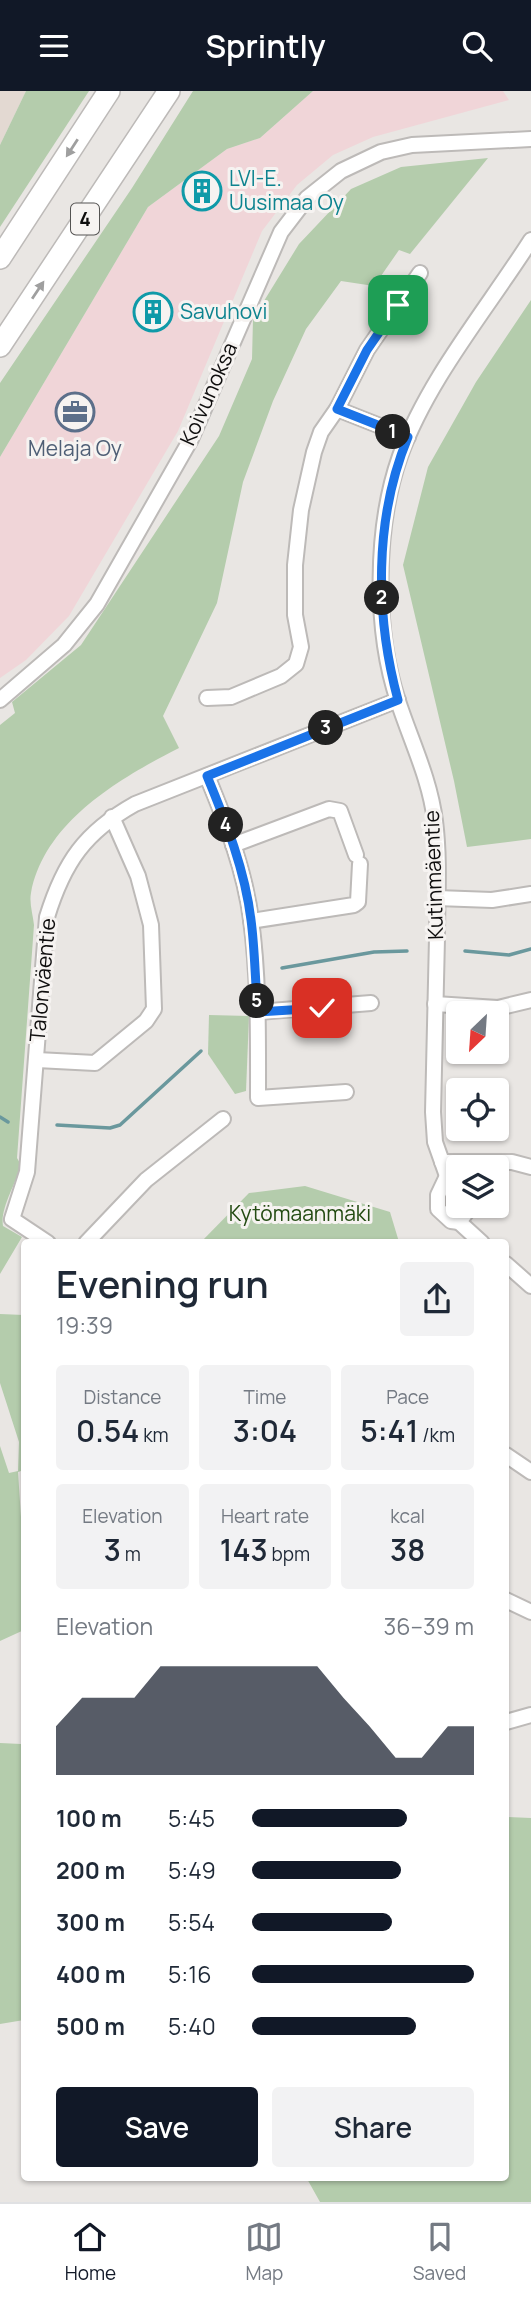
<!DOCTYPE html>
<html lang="en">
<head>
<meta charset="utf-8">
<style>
  :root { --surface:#fff; --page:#f2f2f3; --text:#1f2937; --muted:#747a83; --line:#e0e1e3; --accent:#111827 }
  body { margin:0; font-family:Manrope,sans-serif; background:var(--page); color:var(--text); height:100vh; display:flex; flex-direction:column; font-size:26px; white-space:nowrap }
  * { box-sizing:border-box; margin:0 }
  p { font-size:23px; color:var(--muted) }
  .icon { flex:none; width:38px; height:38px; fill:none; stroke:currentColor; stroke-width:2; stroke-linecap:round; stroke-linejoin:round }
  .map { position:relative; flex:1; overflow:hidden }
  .details { position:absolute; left:21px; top:1148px; width:488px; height:942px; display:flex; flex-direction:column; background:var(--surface); border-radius:7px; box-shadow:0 2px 5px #0004 }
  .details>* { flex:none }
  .needle { width:46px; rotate:205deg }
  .controls { position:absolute; left:446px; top:910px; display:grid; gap:14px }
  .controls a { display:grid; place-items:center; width:63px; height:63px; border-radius:7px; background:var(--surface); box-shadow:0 2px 5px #0004; font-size:35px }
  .pin { position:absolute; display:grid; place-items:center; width:60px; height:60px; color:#fff; margin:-30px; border-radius:14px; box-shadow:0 4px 10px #0006 }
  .km { position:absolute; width:35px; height:35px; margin:-18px; border-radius:50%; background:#222; color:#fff; font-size:19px; line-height:35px; text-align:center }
  .round { display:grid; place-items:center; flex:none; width:74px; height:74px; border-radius:7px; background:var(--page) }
  .summary { display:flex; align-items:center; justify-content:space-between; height:119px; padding:0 35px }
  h1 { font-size:38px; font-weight:600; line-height:52px }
  .figures { display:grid; grid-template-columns:repeat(3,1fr); gap:10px; height:119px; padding:7px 35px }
  .figures div { display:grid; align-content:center; border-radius:7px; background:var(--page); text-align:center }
  .figures b { font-size:30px; font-weight:600 }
  .figures small { font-size:19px; font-weight:400 }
  .figures p { font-size:19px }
  .chart { height:196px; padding:14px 35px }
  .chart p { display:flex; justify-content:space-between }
  .chart svg { width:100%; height:126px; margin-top:7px; fill:var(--accent); opacity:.7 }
  .action { display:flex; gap:14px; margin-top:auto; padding:14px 35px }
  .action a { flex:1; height:80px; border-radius:7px; background:var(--accent); color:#fff; font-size:28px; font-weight:600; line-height:80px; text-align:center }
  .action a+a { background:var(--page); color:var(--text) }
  ul { padding:0 35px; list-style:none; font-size:23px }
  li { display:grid; grid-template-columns:112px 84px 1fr; align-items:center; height:52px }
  li i { height:18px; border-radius:9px; background:var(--accent) }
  header { display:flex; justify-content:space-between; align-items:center; height:91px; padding:0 35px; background:var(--accent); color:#fff; font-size:32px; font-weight:600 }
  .tabs { display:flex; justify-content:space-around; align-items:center; height:98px; border-top:2px solid var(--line); background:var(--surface); font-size:19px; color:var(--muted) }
  .tabs a { display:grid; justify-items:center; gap:4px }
  .tabs .on { color:var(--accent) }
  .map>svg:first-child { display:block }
  .built { fill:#e3d9d2 }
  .industrial { fill:#f0d5d8 }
  .green { fill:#b4ccac }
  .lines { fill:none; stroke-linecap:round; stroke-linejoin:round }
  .stream { stroke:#6a989d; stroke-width:3.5 }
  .minor-casing { stroke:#bdbab8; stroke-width:18 }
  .highway-casing { stroke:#bdbab8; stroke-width:24 }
  .minor { stroke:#fff; stroke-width:14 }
  .highway { stroke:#fff; stroke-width:21 }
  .oneway { fill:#9f9f9f }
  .route-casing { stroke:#fff; stroke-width:14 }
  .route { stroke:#1a73e8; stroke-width:9 }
  .labels { text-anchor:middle; stroke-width:6; stroke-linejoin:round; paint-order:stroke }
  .shield { fill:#f6f3f1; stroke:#545352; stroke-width:2 }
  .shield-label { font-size:19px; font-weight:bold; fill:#0f0e0e }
  .culture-label { font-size:21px; fill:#0d838f; stroke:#f6f3f1; text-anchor:start }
  .street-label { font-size:21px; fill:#0f0e0e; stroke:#f6f3f1 }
  .service-label { font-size:21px; fill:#4e5e75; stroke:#f6f3f1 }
  .park-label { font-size:21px; fill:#234b12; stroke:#f6f3f1 }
</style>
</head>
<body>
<header><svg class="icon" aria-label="menu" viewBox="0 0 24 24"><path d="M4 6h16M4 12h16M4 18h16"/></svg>Sprintly<svg class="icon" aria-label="search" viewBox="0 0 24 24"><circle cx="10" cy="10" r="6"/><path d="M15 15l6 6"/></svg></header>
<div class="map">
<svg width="531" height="2111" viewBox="0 0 531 2111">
  <rect width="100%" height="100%" fill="#e9e6e3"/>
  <!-- built -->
  <path class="built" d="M0,0H26L0,54Z"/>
  <!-- industrial -->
  <path class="industrial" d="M313,0H503L509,9L373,46L333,64L297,94L262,140L178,340L69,525L26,569L0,587V366L148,116L227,58L260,47Z"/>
  <!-- green -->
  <g class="green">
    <path d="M26,0H89L0,136V54Z"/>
    <path d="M193,0H313L260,47L227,58L148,116L0,366V292L132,97Z"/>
    <path d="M488,67L410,163L399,159L374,195L341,190L306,238L273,310L243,391L217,512L163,625L179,657C120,687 44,731 31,802C29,812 33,824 34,834L17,1067L21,1074C16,1093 0,1117 3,1135L22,1146L0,1183V634L15,622L12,611L81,554L219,345L252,268L253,228L299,153L351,98L401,76Z"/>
    <path d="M531,209V748L467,756L454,690L403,474L428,376L476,291Z"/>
    <path d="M209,924L249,925L246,1000L235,1003L208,963Z"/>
    <path d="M305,1095L390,1121L399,1151H201L249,1102Z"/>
    <path d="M0,1223L24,1224V1379L18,1381L24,1471V1539L0,1550V1355L9,1382L18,1380L19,1351L0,1292Z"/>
    <path d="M0,1652L21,1653L24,1659V1929L0,1933Z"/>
    <path d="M506,1726L531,1727V2111H320L306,2086H506Z"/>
  </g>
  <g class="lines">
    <!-- stream -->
    <g class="stream">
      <path d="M465,860L509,864L531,858"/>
      <path d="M282,877L374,861L407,860"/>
      <path d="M0,1026L8,1031"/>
      <path d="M57,1034L110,1037L120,1034L201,960"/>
    </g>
    <defs>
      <g id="minor">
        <path d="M337,318L408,346"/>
        <path d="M207,607L231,606L281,585L296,573L301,556L295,524V474L301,419L314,361L321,341L337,318L367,259L420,182"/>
        <path d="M0,609L64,554L97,513L191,348L281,141L307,107L341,80L381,61L412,54L531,48"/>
        <path d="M207,685C226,731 245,780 251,829C259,888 258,948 258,1007L346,1001"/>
        <path d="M233,754L329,718L340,720L356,764"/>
        <path d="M437,807L492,809L531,803"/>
        <path d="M251,830L354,814L358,811L360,773"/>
        <path d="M435,913L498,917L531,909"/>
        <path d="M258,921L371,912"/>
        <path d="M37,969L95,972L146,930L154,918L151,834L138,785L112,726"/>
        <path d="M442,1071H512L531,1076"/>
        <path d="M447,1085L435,1051L433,1021C434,963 436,905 437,847C437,808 440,769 435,730C430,688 411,650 398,610C374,538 375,436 400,365C428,288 487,218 531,149"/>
        <path d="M447,1085L438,1104V1118L451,1130L459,1131L471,1115"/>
        <path d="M459,1131L482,1152"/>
        <path d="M48,1152L12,1128L27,1081L47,826C64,771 85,741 135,713L398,609"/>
        <path d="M86,1152L146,1089L223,1028"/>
        <path d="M506,1173L531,1195"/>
        <path d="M506,1364L531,1381"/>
        <path d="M506,1509L531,1521"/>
        <path d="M506,1631L531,1624"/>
      </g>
      <g id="highway">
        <path d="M0,167L109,0"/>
        <path d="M0,255L169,0"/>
      </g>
    </defs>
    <!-- minor casing -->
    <use href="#minor" class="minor-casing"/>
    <!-- highway casing -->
    <use href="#highway" class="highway-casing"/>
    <!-- minor -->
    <use href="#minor" class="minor"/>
    <!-- highway -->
    <use href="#highway" class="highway"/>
  </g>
  <!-- one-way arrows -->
  <defs><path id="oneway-solid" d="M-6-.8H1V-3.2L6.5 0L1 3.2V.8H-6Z" transform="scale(1.75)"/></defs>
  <g class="oneway">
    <use href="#oneway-solid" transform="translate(72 57) rotate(123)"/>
    <use href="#oneway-solid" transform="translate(38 199) rotate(-56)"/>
  </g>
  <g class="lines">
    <defs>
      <path id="route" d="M322,917L258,921C255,891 255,859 251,829C245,779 226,731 207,685L398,609C375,524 374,428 408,346L337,318L367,259L398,214"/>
    </defs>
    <!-- route casing -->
    <use href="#route" class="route-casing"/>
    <!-- route -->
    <use href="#route" class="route"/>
  </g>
  <!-- icons -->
  <defs>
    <symbol id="building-ring" viewBox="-11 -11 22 22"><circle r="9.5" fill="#f6f3f1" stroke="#0f9aa8" stroke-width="1.5"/><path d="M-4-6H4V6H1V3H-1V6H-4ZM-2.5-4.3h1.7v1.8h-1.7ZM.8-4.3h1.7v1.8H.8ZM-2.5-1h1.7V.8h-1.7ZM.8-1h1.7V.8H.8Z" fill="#0f9aa8"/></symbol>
    <symbol id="office-ring" viewBox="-11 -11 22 22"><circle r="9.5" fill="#f6f3f1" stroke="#5c6f8a" stroke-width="1.5"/><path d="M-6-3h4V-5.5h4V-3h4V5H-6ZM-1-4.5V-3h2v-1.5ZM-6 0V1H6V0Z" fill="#5c6f8a"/></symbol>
  </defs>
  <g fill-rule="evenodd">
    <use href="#building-ring" x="180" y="78" width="44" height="44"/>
    <use href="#building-ring" x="131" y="199" width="44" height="44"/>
    <use href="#office-ring" x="53" y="299" width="44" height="44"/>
  </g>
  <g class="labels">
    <!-- shield labels -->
    <rect class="shield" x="71" y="112.5" width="28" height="31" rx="5"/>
    <g class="shield-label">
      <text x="85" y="135">4</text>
    </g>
    <!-- culture labels -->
    <g class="culture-label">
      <text x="229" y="95">LVI-E.<tspan x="229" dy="24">Uusimaa Oy</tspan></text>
      <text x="180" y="228">Savuhovi</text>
    </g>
    <!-- street labels -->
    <g class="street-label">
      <text transform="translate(209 303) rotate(-66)" y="7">Koivunoksa</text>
      <text transform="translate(434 784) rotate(-92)" y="7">Kutinmäentie</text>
      <text transform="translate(43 889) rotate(-85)" y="7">Talonväentie</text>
    </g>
    <!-- service labels -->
    <g class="service-label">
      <text x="75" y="365">Melaja Oy</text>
    </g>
    <!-- park labels -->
    <g class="park-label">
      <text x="300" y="1130">Kytömaanmäki</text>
    </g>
  </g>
</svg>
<div class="controls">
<a><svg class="needle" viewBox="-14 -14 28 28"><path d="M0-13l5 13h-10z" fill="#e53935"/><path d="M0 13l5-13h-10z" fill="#747a83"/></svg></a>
<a><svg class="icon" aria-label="locate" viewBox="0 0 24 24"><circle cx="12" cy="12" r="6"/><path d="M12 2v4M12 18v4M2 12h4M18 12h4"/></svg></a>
<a><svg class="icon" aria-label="layers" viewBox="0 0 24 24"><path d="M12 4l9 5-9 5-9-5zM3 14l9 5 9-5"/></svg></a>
</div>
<div class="pin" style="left:398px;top:214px;background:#1e9e55"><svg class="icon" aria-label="arrive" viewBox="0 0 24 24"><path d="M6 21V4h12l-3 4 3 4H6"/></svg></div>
<div class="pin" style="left:322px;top:917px;background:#d93025"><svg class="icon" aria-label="check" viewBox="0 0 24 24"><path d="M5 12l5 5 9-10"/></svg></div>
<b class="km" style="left:393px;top:341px">1</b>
<b class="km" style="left:382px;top:507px">2</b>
<b class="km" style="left:326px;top:637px">3</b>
<b class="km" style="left:226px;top:734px">4</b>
<b class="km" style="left:257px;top:910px">5</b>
<section class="details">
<div class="summary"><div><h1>Evening run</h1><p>19:39</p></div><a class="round"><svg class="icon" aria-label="share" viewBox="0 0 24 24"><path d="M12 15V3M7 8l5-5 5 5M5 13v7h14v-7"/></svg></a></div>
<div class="figures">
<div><p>Distance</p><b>0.54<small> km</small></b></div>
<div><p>Time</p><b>3:04</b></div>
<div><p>Pace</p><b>5:41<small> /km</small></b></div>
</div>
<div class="figures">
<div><p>Elevation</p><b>3<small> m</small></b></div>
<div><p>Heart rate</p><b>143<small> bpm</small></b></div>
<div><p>kcal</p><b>38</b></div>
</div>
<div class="chart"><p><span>Elevation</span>36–39 m</p>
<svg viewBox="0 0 160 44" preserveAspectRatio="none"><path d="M0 44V27L10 17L20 17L30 17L40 6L50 6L60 6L70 6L80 6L90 6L100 6L110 17L120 27L130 38L140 38L150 27L160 27V44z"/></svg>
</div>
<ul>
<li><b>100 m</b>5:45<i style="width:70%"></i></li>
<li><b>200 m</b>5:49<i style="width:67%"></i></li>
<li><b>300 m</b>5:54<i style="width:63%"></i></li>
<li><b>400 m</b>5:16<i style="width:100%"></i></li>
<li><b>500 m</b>5:40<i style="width:74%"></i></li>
</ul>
<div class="action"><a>Save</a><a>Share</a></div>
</section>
</div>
<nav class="tabs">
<a class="on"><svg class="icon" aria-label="home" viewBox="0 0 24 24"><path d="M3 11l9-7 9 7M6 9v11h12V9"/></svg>Home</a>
<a><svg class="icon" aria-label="map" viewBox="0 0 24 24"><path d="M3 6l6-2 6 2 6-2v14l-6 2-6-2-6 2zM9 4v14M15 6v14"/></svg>Map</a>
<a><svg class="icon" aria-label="saved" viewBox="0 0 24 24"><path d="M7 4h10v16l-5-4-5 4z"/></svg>Saved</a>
</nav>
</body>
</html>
